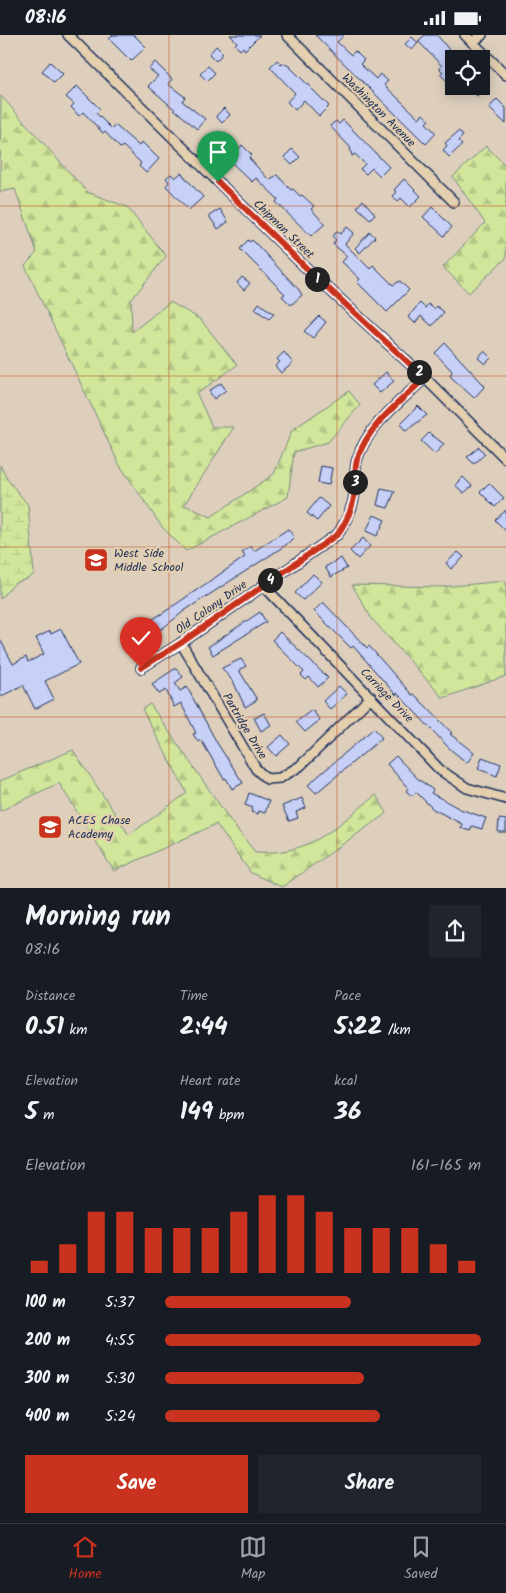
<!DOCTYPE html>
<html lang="en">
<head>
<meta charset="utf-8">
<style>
  :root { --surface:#171b24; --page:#20242c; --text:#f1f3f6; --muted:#9ea1a6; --line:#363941; --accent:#c8321e }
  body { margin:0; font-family:Kalam,sans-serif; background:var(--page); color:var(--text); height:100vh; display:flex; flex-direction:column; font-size:19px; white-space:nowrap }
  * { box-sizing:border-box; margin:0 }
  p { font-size:16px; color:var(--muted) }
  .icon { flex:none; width:28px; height:28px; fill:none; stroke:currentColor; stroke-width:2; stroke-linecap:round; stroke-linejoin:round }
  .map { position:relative; height:853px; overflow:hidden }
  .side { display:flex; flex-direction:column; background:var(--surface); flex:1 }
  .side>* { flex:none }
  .controls { position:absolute; left:445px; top:15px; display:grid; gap:10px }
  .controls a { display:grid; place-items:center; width:45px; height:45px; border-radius:0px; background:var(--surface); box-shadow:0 2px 12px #0003; font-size:25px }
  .pin { position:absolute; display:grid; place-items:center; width:42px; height:42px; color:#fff; margin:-51px -21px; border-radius:50% 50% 50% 0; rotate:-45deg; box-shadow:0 0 5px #0007 }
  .pin .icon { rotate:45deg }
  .km { position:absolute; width:25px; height:25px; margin:-12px; border-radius:50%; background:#222; color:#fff; font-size:14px; line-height:25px; text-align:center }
  .round { display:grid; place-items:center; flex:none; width:52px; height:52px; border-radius:0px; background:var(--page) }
  .summary { display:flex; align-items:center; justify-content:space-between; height:85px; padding:0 25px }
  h1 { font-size:28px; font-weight:600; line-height:38px }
  .metrics { display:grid; grid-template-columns:repeat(3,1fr); gap:8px; height:85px; padding:5px 25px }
  .metrics div { display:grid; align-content:center }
  .metrics b { font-size:25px; font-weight:600 }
  .metrics small { font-size:14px; font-weight:400 }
  .metrics p { font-size:14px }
  .chart { height:140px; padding:10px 25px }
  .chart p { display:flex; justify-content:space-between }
  .chart svg { width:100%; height:90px; margin-top:5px; stroke:var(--accent); stroke-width:6 }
  .action { display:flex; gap:10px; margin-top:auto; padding:10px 25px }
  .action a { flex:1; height:58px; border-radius:0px; background:var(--accent); color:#fff; font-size:20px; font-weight:600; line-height:58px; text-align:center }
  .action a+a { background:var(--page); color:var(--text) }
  ul { padding:0 25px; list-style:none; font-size:16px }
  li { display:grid; grid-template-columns:80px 60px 1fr; align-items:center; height:38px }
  li i { height:12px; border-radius:6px; background:var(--accent) }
  .status { display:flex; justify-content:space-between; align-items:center; height:35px; padding:0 25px; background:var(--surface); direction:ltr }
  .status svg { height:14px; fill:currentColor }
  .tab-bar { display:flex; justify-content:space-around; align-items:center; height:70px; border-top:1px solid var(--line); background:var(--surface); font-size:14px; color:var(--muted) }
  .tab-bar a { display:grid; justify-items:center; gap:2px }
  .tab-bar .active { color:var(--accent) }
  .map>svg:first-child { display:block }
  .forest { fill:url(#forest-firs); stroke:#768a7c }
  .wetland { fill:url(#wetland-marsh); stroke:#768a7c }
  .building { fill:#c7d0f7; stroke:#1b2f5e }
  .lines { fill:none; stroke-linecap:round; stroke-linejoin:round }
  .minor-casing { stroke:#1b2f5e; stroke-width:12 }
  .minor { stroke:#e4cfae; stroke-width:9 }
  .route-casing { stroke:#fff; stroke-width:10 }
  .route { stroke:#c8321e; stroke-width:6 }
  .grid { fill:none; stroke:#bf511c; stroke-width:1; stroke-opacity:0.55 }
  .labels { text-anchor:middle; stroke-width:4; stroke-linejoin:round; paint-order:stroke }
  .street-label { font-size:12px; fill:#1b2f5e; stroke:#e4cfae }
  .poi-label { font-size:12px; fill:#1b2f5e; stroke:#e4cfae; text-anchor:start }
</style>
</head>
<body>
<div class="status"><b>08:16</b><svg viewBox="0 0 49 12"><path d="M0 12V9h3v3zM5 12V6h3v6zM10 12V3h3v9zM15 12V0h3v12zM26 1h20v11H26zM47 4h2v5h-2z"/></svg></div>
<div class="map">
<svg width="506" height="853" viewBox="0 0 506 853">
  <defs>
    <pattern id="forest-firs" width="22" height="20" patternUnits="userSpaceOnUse" patternTransform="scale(1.25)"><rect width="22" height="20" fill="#d1e69a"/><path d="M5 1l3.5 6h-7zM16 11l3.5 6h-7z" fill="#b3c687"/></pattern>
    <pattern id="wetland-marsh" width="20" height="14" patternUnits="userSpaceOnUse" patternTransform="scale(1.25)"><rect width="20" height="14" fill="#d1e69a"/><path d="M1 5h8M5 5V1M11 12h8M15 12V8" fill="none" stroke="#b3c687"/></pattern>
  </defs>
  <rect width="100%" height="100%" fill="#decfbd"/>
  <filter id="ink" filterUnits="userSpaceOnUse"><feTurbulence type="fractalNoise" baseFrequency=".02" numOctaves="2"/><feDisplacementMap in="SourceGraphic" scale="10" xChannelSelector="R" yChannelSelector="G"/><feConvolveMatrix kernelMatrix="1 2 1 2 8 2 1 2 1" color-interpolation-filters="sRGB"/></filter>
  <g filter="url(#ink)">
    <!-- forest -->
    <g class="forest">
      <path d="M1,61L87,157L127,172L166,221L131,265L132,297L170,267L200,284L237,330L197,359L212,392H234L184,470L211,482L274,439L292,395L349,356L360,370L328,407L294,417L288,462L186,516L162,492L119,429L25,231L37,217L15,154L0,157Z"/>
      <path d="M486,111L506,131V223L469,258L443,232L485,188L453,142Z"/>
      <path d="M506,546V641L443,663L372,584L352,550L441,552Z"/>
      <path d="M150,669L232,788L255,817C311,821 335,792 376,760L387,778L282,852L251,838L216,789L114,836L59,748L0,776V746L73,715L129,800L187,758L142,674Z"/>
    </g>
    <!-- wetland -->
    <path class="wetland" d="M0,430L7,444L28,470L34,539L27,544L15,548L0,564Z"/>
    <!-- building -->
    <g class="building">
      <path d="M113,0H134L146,12L131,26L109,4Z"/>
      <path d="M230,0H260L245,15L243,12L240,15L235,10L237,7Z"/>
      <path d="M315,0H344L337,7L351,20L355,16L364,25L360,29L376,44L380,39L388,46L384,50L419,83L423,79L429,85L426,88L436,98L426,109Z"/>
      <path d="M425,0H437L454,21V53L440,39L443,37L440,34L442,31L418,6Z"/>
      <path d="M412,2L418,8L412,15L405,9Z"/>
      <path d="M216,11L223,18L216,26L209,19Z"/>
      <path d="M277,25L282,30L283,28L289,31L329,71L319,81L304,65L295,75L287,67L295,58L270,32Z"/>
      <path d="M50,27L63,39L54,48L42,36Z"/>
      <path d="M155,27L172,44L168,49L185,62L182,66L205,84L197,94L148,51L158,41L149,34Z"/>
      <path d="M208,31L215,38L207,46L200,39Z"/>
      <path d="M77,51L100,74L96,78L112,94L115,90L139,111L142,107L159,124L146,138L139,131L141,128L123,111L120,113L105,97L103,98L83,77L79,81L71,72L74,69L66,62Z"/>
      <path d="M467,51H487L477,61Z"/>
      <path d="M497,64L506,73V89L489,73Z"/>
      <path d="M224,73L230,80L222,88L216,81Z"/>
      <path d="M343,85L389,132L380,141L372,133L366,139L360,134L365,129L355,119L352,121L350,112L330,91L336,86L339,89Z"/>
      <path d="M459,96L463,101L458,106L462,110L449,122L443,115L447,111L445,108Z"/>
      <path d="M219,98L237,116L242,110L252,120L249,123L269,145L277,140L291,155L293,154L300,161L302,160L314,171L311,174L325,189L311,201L276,167L278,164L256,143L252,147L210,107Z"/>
      <path d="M292,114L300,122L292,130L284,122Z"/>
      <path d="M181,138L203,162L189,175L166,151L169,147L166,143L171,139L175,143Z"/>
      <path d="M404,144L421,161L410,172L401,163L398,166L392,161L396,157L394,155Z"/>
      <path d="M363,165L375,179L370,184L357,172Z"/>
      <path d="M432,172L452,192L444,201L423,182Z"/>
      <path d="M220,174L228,187L218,194L209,181Z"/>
      <path d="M347,192L354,198L345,209L370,234L373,230L393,250L400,246L409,255L387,277L357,247L360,244L342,227L347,221L333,209L336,205L333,202L337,196L341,199Z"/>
      <path d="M370,197L375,202L360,218L355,213Z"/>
      <path d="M248,205L250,207L252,205L258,211L299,255L302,260L291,270L282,261L285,259L240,214Z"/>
      <path d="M242,242L250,248L244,255L237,248Z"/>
      <path d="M259,268L274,279L269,284L255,274Z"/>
      <path d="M420,268L425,273L428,269L434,274L436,271L444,277L432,291L421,281L415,288L408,282Z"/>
      <path d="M319,281L326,287L313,303L304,296Z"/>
      <path d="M445,308L485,351L474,363L450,341L452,336L435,318Z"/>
      <path d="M484,316L491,323L485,329L478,323Z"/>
      <path d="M284,317L293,328L281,338L275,331L280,327L277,324Z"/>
      <path d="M386,337L394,346L380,358L372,350Z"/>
      <path d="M221,348L226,355L214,364L209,356Z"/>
      <path d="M418,371L427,380L406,396L400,389Z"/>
      <path d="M429,398L444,409L435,419L421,406Z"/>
      <path d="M479,412L485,419L474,429L467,422Z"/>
      <path d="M321,431L332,433L329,450L318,448Z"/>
      <path d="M463,442L472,451L464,458L455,450Z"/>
      <path d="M489,448L504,463L495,472L480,457Z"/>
      <path d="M381,453L395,456L388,473L377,470Z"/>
      <path d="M319,463L329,471L317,486L307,478Z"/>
      <path d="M506,475V496L495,485Z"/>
      <path d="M374,480L385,485L377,501L366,496Z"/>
      <path d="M288,494L294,502L286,510L184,576L163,593L145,603L139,592L163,578L245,522L242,517L251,511L254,516Z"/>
      <path d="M363,503L370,511L358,524L350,516Z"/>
      <path d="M458,517L464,522L451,534L446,528Z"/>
      <path d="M341,523L347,533L331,542L325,532Z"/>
      <path d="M313,539L322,547L303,565L295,558Z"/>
      <path d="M323,567L367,613L369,611L412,660L414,659L452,698L450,699L474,718L467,728L450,714L397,658L396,660L353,611L351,613L314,576Z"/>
      <path d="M260,577L266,587L213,620L208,612Z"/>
      <path d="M61,594L79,629L45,646L54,664L35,674L23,650L0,662V604L13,629L26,622L28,627L44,619L36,603L50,596L51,599Z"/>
      <path d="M280,597L328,643L318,652L309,642L306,645L301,640L304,637L272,605Z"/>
      <path d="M241,624L246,631L239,635L257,665L245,672L234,648L222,633Z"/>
      <path d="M176,633L183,642L175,648L180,656L187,652L217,708L243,748L232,754L226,743L224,744L201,705L198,707L193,699L196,698L181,668L174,672L166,655L159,659L152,649Z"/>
      <path d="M339,651L347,659L330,674L323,666Z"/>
      <path d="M312,675L320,685L305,697L296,687Z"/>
      <path d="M264,678L271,690L261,696L254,683Z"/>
      <path d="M374,693L382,703L316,758L308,750Z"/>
      <path d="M282,700L290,709L276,721L268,712Z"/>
      <path d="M396,721L417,743L433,755L431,758L460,774L486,783L482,794L472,791L470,796L461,793L462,789L433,774L416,757L412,761L406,756L408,753L387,729Z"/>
      <path d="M482,722L501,729L497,741L478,734Z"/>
      <path d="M249,758L269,766L265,778L259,776L258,779L251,777L253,773L245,770Z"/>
      <path d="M302,763L306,773L296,777L298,783L289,786L282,771Z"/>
      <path d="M499,784L506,785V797H498Z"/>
    </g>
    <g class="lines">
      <defs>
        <g id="minor">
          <path d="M68,0L302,229L425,343L506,424"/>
          <path d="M287,0L454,167"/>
          <path d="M465,0L506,40"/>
          <path d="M472,7L482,0"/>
          <path d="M263,550L440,735L467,753L506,764"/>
          <path d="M181,608L256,734L267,744L280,743L300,731L371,662"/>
          <path d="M141,633L181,608L338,499C347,485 353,473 355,456C356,446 354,435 357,425C367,391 400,367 425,343"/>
        </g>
      </defs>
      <!-- minor casing -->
      <use href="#minor" class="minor-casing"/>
      <!-- minor -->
      <use href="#minor" class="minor"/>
    </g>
  </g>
  <g class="lines" filter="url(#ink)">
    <defs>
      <path id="route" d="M141,633L181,608L338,499C347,485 353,473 355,456C356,446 354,435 357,425C367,391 400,367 425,343L302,229L218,147"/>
    </defs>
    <!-- route casing -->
    <use href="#route" class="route-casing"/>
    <!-- route -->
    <use href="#route" class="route"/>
  </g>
  <!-- grid -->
  <path class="grid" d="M169,0V853M337,0V853M0,171H506M0,341H506M0,512H506M0,682H506"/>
  <!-- icons -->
  <defs>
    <symbol id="school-square" viewBox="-11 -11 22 22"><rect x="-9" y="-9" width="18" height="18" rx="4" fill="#c8321e" stroke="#e4cfae"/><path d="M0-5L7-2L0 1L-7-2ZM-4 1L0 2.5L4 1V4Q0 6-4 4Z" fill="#fff"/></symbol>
  </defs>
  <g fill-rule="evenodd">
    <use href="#school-square" x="82" y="511" width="28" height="28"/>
    <use href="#school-square" x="36" y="778" width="28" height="28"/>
  </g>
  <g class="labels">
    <!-- street labels -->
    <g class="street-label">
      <text transform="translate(379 75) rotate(45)" y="4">Washington Avenue</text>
      <text transform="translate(284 194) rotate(44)" y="4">Chipman Street</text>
      <text transform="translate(211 572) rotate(-35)" y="4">Old Colony Drive</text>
      <text transform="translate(387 660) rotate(46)" y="4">Carriage Drive</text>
      <text transform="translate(245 691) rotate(59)" y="4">Partridge Drive</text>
    </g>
    <!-- poi labels -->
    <g class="poi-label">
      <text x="114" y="522">West Side<tspan x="114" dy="14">Middle School</tspan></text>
      <text x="68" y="789">ACES Chase<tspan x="68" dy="14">Academy</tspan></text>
    </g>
  </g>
</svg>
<div class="controls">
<a><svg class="icon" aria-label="locate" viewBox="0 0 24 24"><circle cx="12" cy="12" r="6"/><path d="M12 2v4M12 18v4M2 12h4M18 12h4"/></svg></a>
</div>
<div class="pin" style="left:218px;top:147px;background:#1e9e55"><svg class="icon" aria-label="arrive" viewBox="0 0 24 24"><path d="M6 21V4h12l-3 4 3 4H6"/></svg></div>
<div class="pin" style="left:141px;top:633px;background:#d93025"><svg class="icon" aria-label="check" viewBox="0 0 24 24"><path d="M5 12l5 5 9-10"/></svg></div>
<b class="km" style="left:317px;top:244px">1</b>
<b class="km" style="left:419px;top:337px">2</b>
<b class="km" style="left:355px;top:447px">3</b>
<b class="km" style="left:270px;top:545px">4</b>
</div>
<section class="side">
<div class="summary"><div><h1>Morning run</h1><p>08:16</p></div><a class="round"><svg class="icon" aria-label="share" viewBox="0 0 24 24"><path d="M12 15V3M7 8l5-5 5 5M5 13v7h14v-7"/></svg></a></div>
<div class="metrics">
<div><p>Distance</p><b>0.51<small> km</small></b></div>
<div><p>Time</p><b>2:44</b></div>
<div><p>Pace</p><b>5:22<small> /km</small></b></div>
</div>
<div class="metrics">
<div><p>Elevation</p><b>5<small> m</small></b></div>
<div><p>Heart rate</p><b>149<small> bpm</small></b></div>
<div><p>kcal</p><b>36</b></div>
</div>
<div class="chart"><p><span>Elevation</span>161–165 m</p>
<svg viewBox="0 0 160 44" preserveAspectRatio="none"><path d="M5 44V38M15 44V30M25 44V14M35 44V14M45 44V22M55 44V22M65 44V22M75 44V14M85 44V6M95 44V6M105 44V14M115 44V22M125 44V22M135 44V22M145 44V30M155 44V38"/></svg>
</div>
<ul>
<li><b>100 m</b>5:37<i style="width:59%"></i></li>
<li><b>200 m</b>4:55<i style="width:100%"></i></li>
<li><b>300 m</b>5:30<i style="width:63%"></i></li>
<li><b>400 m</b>5:24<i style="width:68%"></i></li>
</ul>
<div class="action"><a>Save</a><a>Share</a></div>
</section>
<nav class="tab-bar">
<a class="active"><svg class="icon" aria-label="home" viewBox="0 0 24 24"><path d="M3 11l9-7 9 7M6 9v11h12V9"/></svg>Home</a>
<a><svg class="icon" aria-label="map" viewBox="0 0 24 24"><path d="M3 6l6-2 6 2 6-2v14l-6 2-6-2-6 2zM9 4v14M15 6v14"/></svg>Map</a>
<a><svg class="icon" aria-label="saved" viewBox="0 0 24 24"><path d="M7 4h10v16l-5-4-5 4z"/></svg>Saved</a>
</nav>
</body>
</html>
